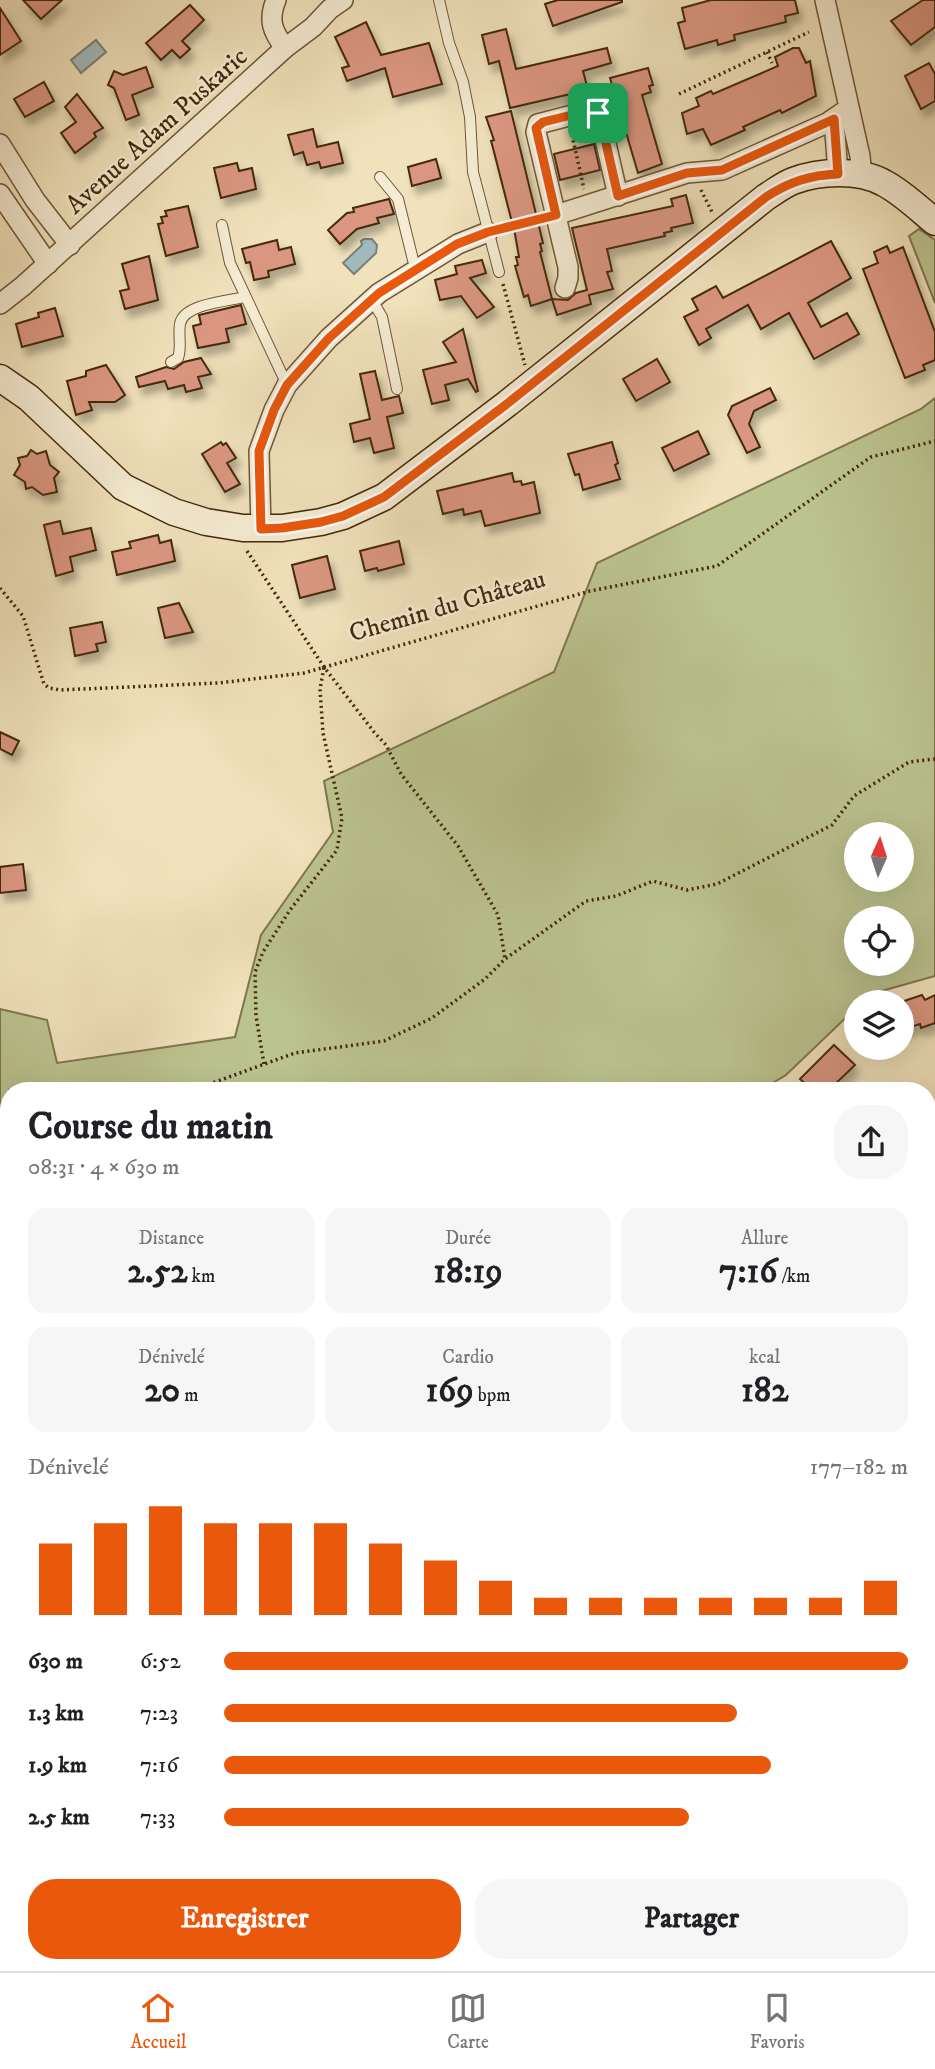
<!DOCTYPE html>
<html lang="fr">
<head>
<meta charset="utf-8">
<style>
  :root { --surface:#fff; --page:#f6f6f6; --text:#202124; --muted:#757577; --line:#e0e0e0; --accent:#ea580c }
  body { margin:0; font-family:"IM FELL DW Pica",serif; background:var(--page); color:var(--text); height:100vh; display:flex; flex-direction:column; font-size:26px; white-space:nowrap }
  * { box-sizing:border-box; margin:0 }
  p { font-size:23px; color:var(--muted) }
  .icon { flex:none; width:38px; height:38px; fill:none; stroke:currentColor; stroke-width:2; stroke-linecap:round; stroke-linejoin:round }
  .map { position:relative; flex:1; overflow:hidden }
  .sheet { position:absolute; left:0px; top:1082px; width:936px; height:891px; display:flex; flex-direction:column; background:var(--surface); border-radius:28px 28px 0 0; box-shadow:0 7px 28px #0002 }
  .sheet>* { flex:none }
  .needle { width:46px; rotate:3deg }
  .buttons { position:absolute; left:844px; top:822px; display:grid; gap:14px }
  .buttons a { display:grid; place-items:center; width:70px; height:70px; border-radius:50%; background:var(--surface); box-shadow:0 7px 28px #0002; font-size:35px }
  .pin { position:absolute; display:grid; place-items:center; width:60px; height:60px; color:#fff; margin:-30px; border-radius:14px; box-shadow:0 4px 10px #0006 }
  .round { display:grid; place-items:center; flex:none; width:74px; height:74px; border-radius:28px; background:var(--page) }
  .head { display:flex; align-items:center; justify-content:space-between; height:119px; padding:0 28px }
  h1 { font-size:38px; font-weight:700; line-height:52px }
  .metrics { display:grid; grid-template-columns:repeat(3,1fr); gap:10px; height:119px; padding:7px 28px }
  .metrics div { display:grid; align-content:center; border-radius:18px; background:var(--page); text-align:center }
  .metrics b { font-size:35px; font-weight:700 }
  .metrics small { font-size:19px; font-weight:400 }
  .metrics p { font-size:19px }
  .chart { height:196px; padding:14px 28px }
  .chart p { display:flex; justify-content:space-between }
  .chart svg { width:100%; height:126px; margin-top:7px; stroke:var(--accent); stroke-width:6 }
  .primary-button { display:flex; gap:14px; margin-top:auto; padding:14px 28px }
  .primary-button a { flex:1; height:80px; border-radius:28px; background:var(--accent); color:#fff; font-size:28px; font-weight:700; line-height:80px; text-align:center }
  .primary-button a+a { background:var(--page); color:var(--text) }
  ul { padding:0 28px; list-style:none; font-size:23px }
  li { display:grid; grid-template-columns:112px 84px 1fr; align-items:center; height:52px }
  li i { height:18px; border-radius:9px; background:var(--accent) }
  .menu { display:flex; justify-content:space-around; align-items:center; height:98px; border-top:2px solid var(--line); background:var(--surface); font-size:19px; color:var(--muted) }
  .menu a { display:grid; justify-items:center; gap:4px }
  .menu .active { color:var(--accent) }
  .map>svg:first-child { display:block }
  .green { fill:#bbc38f; stroke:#80764c; stroke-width:2; fill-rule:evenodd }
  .water { fill:#a1babd; stroke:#7c8075; stroke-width:2 }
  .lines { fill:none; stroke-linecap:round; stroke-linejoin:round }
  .stream { stroke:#7c8075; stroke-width:5 }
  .building { fill:#da9681; stroke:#44290a; stroke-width:2; filter:url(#shadow) }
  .lane-casing { stroke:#6f5736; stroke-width:12 }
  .street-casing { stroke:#6f5736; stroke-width:22 }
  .secondary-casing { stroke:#44290a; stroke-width:29 }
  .path { stroke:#44290a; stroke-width:3.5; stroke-dasharray:2 3.5; stroke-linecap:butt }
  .lane { stroke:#f5ecd3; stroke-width:10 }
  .street { stroke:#f5ecd3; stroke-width:19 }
  .secondary { stroke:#f5ecd3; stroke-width:26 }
  .route-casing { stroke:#fff; stroke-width:14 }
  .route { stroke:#ea580c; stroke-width:9 }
  .labels { text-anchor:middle; stroke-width:5; stroke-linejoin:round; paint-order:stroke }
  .street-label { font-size:26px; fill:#44290a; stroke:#f5ecd3 }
</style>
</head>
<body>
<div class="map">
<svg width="935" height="1971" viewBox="0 0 935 1971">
  <defs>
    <filter id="shadow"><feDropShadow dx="4.5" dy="8" stdDeviation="3.5" flood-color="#0004"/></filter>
  </defs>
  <rect width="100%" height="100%" fill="#f0e2bc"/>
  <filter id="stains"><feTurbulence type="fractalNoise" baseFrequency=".00286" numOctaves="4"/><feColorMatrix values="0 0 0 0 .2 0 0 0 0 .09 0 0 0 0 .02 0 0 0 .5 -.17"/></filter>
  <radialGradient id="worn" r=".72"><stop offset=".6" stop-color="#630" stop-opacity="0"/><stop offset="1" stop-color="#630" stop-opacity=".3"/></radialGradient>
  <!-- green -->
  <g class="green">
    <path d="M919,229L935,240V303L909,236Z"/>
    <path d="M935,398V976L871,994L862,1003H856V1008L786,1075L761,1090H9V1373L0,1375V1009L47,1020L57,1063L235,1037L261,935L333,832L324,781L554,672L597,563L921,409ZM856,835H901V880H856ZM856,919H901V964H856Z"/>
    <path d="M928,1590L935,1600V1971H633L638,1964H928Z"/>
    <path d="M452,1964H615L610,1971H448Z"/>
  </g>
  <!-- water -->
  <g class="water">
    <path d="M96,40L106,52L81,73L71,60Z"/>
    <path d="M364,239H372L377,245L376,253L354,274L343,263L362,245L361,241Z"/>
  </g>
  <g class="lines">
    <!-- stream -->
    <g class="stream">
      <path d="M928,1846L935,1855"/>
      <path d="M928,1926H935"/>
      <path d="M739,1971L747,1964"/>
      <path d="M848,1971L855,1964"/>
    </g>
  </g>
  <!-- building -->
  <g class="building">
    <path d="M23,0H62L41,19Z"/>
    <path d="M558,0H622V2L553,26L545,4Z"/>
    <path d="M711,0H795L798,13L785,16L786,22L734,35L735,40L718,45L717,40L685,49L678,23L685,21L682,8Z"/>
    <path d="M923,0H935V27L911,45L891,21Z"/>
    <path d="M190,5L204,20L182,41L190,49L180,58L172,50L161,60L146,43Z"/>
    <path d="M0,8L21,41L0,55Z"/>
    <path d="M366,22L381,55L429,43L442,84L393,97L385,68L347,81L342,68L349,66L335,37Z"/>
    <path d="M506,29L516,69L607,48L611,63L583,71L588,90L510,108L499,61L489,64L482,35Z"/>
    <path d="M793,48H799L806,63L810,61L816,96L782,113L780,110L743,127L745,130L711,145L703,129L687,134L682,113L699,106L696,98L711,91L713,94L778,66L775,57Z"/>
    <path d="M929,63L935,74V101L921,109L905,76Z"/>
    <path d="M146,67L153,87L132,95L139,115L126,120L114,88L108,85L114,71L123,75Z"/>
    <path d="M648,68L653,85L649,86L651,92L642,95L662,164L638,173L610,78Z"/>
    <path d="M44,82L54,101L25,117L14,99Z"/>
    <path d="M77,94L103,128L94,133L96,137L75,153L61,133L76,122L65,107Z"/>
    <path d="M511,111L543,243L540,244L542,251L540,252L552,299L531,306L528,295L524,297L515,266L518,265L516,257H519L515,234L493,148L491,141L494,140L486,117Z"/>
    <path d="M313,129L317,147L338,142L343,163L321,168L319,162L307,165L303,152L294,155L288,135Z"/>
    <path d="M594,144L600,170L560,180L554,154Z"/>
    <path d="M436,159L441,178L412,186L408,167Z"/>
    <path d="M237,163L239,171L252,168L256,189L221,198L214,168Z"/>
    <path d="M686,195L693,223L671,228L672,231L664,233L665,236L607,249L612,271L607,272L613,289L589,295L591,304L557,315L552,299L568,300L576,293L587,290L572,228L673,206L671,199Z"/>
    <path d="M389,199L394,214L377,218L379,223L357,229L340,244L328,230L347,213L354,212L353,208Z"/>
    <path d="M188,206L198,247L166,256L158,224L163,223L161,217L167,216L165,211Z"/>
    <path d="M277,240L279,250L291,247L295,264L268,271L269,277L254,280L250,262L246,263L242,249Z"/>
    <path d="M831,241L851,278L808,303L821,327L847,313L859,334L814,359L789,313L761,329L748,305L706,329L711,338L699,345L684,317L698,310L692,299L716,286L723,298Z"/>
    <path d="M887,246L890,253L903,247L935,332V360L923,365L925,370L905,378L863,269L878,263L874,252Z"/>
    <path d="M149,256L158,300L125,309L120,291L129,289L122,264Z"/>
    <path d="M482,260L486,273L470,278L494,307L477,318L461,296L440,300L435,280L457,274L455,266Z"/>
    <path d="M241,305L246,324L226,329L229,342L198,348L193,326L201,324L199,315Z"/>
    <path d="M55,308L63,336L22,347L16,324L39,317L38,313Z"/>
    <path d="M463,329L478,391L476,392L468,379L445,385L449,400L432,404L423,370L456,362L443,342Z"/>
    <path d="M201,358L211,374L198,377L202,388L186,392L184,385L168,389L165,381L139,387L136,377L166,367L174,369L184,362Z"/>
    <path d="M657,359L670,382L636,401L623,379Z"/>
    <path d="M106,365L125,395L115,402H89L92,410L76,415L67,381L86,376V371Z"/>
    <path d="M375,371L382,400L399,396L403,413L387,417L394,448L374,453L370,438L354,442L350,424L370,419L360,374Z"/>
    <path d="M770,388L776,400L754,411L749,424L760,447L747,453L728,415L732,406Z"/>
    <path d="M698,431L709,454L674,471L662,448Z"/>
    <path d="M221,442L223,445L226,443L236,458L227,463L240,484L225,492L202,454Z"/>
    <path d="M612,442L618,463L615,465L620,479L583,490L579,474L575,475L568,454Z"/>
    <path d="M31,450L37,454L46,451L50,465L59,472L54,478L57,492L43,495L32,487L26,489L25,482L14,475L20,465L18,458L27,456Z"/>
    <path d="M512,473L514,482L521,481L522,485L534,482L540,513L485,526L481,511L464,515L463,509L443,514L437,491Z"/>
    <path d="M60,521L63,534L91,528L96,550L70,557L73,571L56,576L44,525Z"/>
    <path d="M158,535L160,543L171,540L175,561L117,575L112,552L131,548L129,542Z"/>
    <path d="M399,541L404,564L378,571L377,568L365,571L360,551Z"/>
    <path d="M327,556L335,589L300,598L292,565Z"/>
    <path d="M179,603L193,632L165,638L158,608Z"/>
    <path d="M102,622L106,642L96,644L98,651L75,656L70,628Z"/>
    <path d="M0,732L19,741L12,755L0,749Z"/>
    <path d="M23,864L26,890L0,893V867Z"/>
    <path d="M922,995L925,1000L935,995V1023L921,1028L920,1024L901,1030V1002Z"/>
    <path d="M834,1045L855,1065L829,1090H812L800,1079Z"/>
  </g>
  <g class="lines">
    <defs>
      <g id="lane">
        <path d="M439,0L449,43L463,82L470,117L473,172L499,272"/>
        <path d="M380,177L398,199L413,260L418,269"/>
        <path d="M222,225L230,263L287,385"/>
        <path d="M372,300L382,317L397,389"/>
        <path d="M171,362L178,358C182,347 178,335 180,324C183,304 228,301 245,297"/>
      </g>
      <g id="street">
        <path d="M276,0C268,20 272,31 285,48"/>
        <path d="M825,0L860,156L862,176"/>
        <path d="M834,119L838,174"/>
        <path d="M0,144L35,200L70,245"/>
        <path d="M0,194L48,264"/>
        <path d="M556,215L687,173L722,170L827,123L849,108"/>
        <path d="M565,288L568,278V267L536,132L538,124L592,110L599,113L618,196"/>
        <path d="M0,304L23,286L285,48L313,27L330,9L343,0"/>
        <path d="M261,529L259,451L274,410L287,385L329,338L379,293L458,244L488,232"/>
        <path d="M928,1197L935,1193"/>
        <path d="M928,1238L935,1261"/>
        <path d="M0,1829L5,1853L9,1918"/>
        <path d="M11,1964L12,1971"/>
        <path d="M367,1964L368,1971"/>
        <path d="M628,1971L633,1964"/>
      </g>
      <g id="secondary">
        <path d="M0,378L29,398L123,487L174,512L206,522L243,528H282L321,522L343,516L384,497L508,403L766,197C774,192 783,185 793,181C819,171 859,169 884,183C903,193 919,209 935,222"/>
        <path d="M928,1465L935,1459"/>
        <path d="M273,1971L278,1964"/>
      </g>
    </defs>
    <!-- lane casing -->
    <use href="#lane" class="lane-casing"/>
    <!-- street casing -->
    <use href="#street" class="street-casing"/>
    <!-- secondary casing -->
    <use href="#secondary" class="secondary-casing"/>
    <!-- path -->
    <g class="path">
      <path d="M767,52L772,63"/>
      <path d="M679,94L809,32"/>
      <path d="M572,135L584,189"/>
      <path d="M701,190L713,214"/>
      <path d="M504,228L540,219"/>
      <path d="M503,284L525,365"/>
      <path d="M247,551L324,667L374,732L386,745L401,774L458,846L498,915L505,959"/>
      <path d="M0,588L23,616L44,684L49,688L60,690L218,683L304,673L590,591L717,566L871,457L935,441"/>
      <path d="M264,1064L256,1016L255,972L263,952L290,910L337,850L342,818L323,733L320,689L324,667"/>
      <path d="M193,1090L295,1053L384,1041L432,1018L485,979L505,959L586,901L616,896L653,881L687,890L717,884L832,825L854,796L909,762L935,759"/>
      <path d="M0,1136L9,1135"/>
    </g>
    <!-- lane -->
    <use href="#lane" class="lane"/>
    <!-- street -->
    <use href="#street" class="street"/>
    <!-- secondary -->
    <use href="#secondary" class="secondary"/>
  </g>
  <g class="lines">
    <defs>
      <path id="route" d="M592,110L598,113L600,117L618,196L687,173L722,170L834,119L838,174C810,175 789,182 766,197L508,403L384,497L343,516L321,522L282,528L261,529L259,451L274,410L287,385L329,338L379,293L457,244L488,232L556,215L536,128L543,122Z"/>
    </defs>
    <!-- route casing -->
    <use href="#route" class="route-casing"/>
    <!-- route -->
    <use href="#route" class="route"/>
  </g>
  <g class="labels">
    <!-- street labels -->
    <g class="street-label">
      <text transform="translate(156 130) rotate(-42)" y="9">Avenue Adam Puskaric</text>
      <text transform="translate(447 605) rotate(-16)" y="9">Chemin du Château</text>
    </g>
  </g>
  <rect width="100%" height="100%" filter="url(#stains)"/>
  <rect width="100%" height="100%" fill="url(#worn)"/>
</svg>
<div class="buttons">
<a><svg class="needle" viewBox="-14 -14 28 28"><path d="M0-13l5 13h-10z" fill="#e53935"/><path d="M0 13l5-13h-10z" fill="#757577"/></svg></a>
<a><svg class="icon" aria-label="locate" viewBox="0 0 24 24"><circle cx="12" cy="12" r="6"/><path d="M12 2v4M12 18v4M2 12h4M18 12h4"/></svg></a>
<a><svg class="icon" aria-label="layers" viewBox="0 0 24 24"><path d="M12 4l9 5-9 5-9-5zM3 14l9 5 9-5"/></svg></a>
</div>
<div class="pin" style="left:598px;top:113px;background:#1e9e55"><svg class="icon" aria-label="arrive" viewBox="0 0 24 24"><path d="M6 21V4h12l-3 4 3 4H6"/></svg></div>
<section class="sheet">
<div class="head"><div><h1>Course du matin</h1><p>08:31 · 4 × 630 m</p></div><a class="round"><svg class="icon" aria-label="share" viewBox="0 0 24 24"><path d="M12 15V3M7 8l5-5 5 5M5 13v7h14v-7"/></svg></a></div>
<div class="metrics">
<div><p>Distance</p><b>2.52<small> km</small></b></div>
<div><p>Durée</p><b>18:19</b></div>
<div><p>Allure</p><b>7:16<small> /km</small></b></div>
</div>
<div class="metrics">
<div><p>Dénivelé</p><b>20<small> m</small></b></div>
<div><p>Cardio</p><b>169<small> bpm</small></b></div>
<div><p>kcal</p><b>182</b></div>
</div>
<div class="chart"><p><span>Dénivelé</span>177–182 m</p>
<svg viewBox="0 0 160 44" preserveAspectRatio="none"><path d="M5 44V19M15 44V12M25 44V6M35 44V12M45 44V12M55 44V12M65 44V19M75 44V25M85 44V32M95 44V38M105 44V38M115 44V38M125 44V38M135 44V38M145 44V38M155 44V32"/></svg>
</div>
<ul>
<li><b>630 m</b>6:52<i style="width:100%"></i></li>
<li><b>1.3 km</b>7:23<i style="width:75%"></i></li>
<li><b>1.9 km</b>7:16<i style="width:80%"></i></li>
<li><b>2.5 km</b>7:33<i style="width:68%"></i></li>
</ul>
<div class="primary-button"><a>Enregistrer</a><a>Partager</a></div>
</section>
</div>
<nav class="menu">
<a class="active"><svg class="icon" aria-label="home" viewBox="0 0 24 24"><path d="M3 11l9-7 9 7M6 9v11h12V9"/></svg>Accueil</a>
<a><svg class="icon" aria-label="map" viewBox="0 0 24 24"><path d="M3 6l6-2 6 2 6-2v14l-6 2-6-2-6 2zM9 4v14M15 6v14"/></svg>Carte</a>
<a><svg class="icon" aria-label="saved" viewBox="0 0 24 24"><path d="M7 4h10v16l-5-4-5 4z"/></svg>Favoris</a>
</nav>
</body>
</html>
